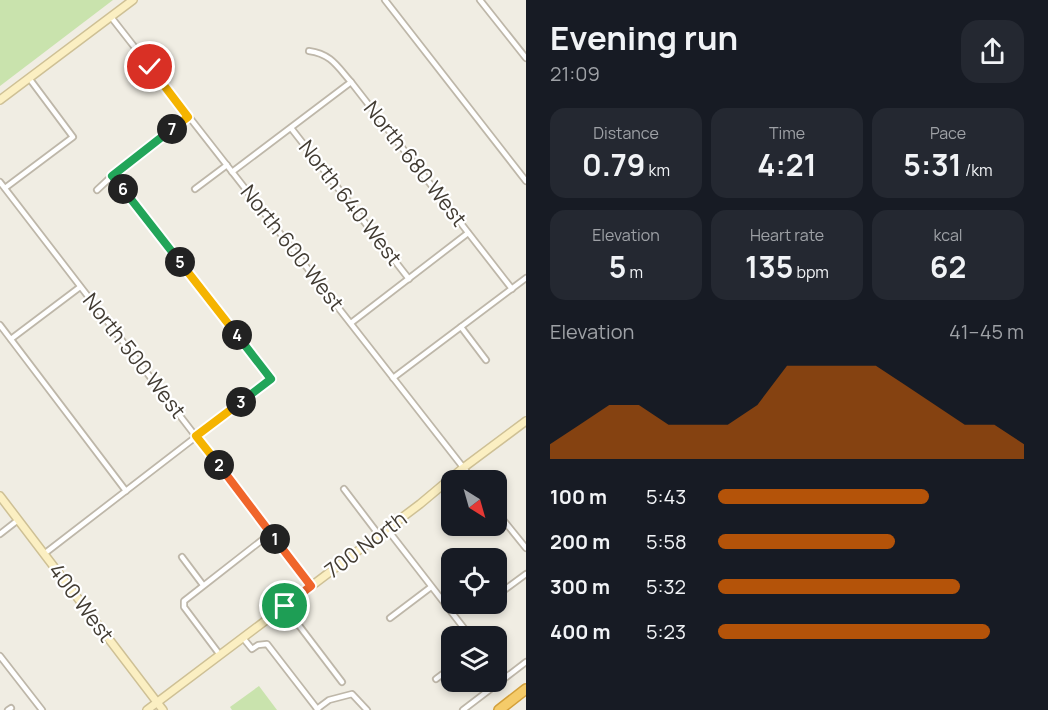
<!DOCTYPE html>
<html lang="en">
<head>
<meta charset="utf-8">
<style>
  :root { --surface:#171b24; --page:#242831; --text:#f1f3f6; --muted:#9ea1a6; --accent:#b45309 }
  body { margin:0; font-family:Manrope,sans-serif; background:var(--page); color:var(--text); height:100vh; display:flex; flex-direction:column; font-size:22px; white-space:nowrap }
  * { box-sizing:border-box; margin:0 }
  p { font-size:20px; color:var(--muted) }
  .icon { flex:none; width:33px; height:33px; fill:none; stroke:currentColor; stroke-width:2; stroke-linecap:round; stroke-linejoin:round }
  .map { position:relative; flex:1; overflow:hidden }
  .panel { display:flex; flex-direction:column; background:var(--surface); width:522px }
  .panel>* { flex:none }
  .needle { width:39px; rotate:143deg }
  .controls { position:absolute; left:441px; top:470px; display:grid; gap:12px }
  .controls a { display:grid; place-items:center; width:66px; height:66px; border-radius:12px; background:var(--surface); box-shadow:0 3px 9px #0003; font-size:30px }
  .pin { position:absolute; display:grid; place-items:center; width:51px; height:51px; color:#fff; margin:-26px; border:3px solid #fff; border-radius:50%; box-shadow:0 2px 6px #0007 }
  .km { position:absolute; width:30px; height:30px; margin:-15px; border-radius:50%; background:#222; color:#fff; font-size:16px; line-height:30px; text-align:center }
  .round { display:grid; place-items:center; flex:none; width:63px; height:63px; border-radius:18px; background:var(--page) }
  .head { display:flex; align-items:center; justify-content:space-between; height:102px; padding:0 24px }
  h1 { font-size:33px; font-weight:700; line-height:45px }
  .metrics { display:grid; grid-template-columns:repeat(3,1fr); gap:9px; height:102px; padding:6px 24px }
  .metrics div { display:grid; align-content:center; border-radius:15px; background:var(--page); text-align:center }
  .metrics b { font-size:30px; font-weight:700 }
  .metrics small { font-size:16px; font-weight:400 }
  .metrics p { font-size:16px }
  .chart { height:168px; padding:12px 24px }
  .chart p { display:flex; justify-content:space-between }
  .chart svg { width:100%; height:108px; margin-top:6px; fill:var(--accent); opacity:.7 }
  ul { padding:0 24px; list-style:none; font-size:20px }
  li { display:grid; grid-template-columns:96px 72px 1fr; align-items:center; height:45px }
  li i { height:15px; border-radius:8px; background:var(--accent) }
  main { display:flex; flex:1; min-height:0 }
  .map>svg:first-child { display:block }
  .green { fill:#c9e3ad }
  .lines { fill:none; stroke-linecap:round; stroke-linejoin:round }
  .street-casing { stroke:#beb7a9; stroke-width:8 }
  .secondary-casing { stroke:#cec095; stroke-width:10 }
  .highway-casing { stroke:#d3a03a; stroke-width:12 }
  .street { stroke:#fff; stroke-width:4.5 }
  .secondary { stroke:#fbefc2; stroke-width:7 }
  .highway { stroke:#f5cb69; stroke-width:9 }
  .split-1-casing { stroke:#fff; stroke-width:12 }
  .split-2-casing { stroke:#fff; stroke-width:12 }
  .split-3-casing { stroke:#fff; stroke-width:12 }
  .split-4-casing { stroke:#fff; stroke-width:12 }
  .split-5-casing { stroke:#fff; stroke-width:12 }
  .split-6-casing { stroke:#fff; stroke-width:12 }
  .split-7-casing { stroke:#fff; stroke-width:12 }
  .split-8-casing { stroke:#fff; stroke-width:12 }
  .split-1 { stroke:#f0652b; stroke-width:8 }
  .split-2 { stroke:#f0652b; stroke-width:8 }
  .split-3 { stroke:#f5b400; stroke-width:8 }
  .split-4 { stroke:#22a559; stroke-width:8 }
  .split-5 { stroke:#f5b400; stroke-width:8 }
  .split-6 { stroke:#22a559; stroke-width:8 }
  .split-7 { stroke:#22a559; stroke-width:8 }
  .split-8 { stroke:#f5b400; stroke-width:8 }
  .labels { text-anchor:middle; stroke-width:4.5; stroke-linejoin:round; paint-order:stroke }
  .street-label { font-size:21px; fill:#423c33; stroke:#fff }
</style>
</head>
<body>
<main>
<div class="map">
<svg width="526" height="710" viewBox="0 0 526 710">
  <rect width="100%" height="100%" fill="#f0ede3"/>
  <!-- green -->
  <g class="green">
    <path d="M0,0H113L0,86Z"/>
    <path d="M259,686L277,710H232L230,707Z"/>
  </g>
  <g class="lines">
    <defs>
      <g id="street">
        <path d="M385,0L526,181"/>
        <path d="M480,0L526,58"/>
        <path d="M111,17L473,480"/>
        <path d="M309,51C331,54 337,66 351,82L512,289"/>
        <path d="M291,128L409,279"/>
        <path d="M232,172L351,82"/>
        <path d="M0,182L311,586"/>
        <path d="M5,188L73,137L29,78"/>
        <path d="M195,189L227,165"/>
        <path d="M97,190L112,176L188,117"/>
        <path d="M351,323L468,233"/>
        <path d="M0,325L126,491"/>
        <path d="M461,327L486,360"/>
        <path d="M11,339L80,287"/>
        <path d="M393,378L526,278"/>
        <path d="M344,489L379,535"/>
        <path d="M496,511L526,548"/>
        <path d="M387,529L470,636"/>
        <path d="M0,534L18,520"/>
        <path d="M44,554L271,379L112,176"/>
        <path d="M182,557L203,585"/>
        <path d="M496,596L526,574"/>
        <path d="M285,607L342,682"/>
        <path d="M390,618L431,587"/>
        <path d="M243,638L252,649L258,645L267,644L318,710"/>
        <path d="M220,655L184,607V601L271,533"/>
        <path d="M0,656L42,710"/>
        <path d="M496,670L503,679"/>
        <path d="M436,679L452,667"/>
        <path d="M317,709L329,700L352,694L367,710"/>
        <path d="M8,710L11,708"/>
        <path d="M463,710L526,662"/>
      </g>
      <g id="secondary">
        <path d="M0,100L133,0"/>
        <path d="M0,496L163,710"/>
        <path d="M147,710L420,504L463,468L526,421"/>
      </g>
      <path id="highway" d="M499,710L526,689"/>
    </defs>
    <!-- street casing -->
    <use href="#street" class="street-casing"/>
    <!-- secondary casing -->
    <use href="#secondary" class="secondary-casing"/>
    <!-- highway casing -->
    <use href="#highway" class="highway-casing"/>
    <!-- street -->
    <use href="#street" class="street"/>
    <!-- secondary -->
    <use href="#secondary" class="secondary"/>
    <!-- highway -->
    <use href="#highway" class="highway"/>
  </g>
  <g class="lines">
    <defs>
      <path id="split-1" d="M275,539L311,586L285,606"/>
      <path id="split-2" d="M219,465L275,539"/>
      <path id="split-3" d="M219,465L196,436L241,402"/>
      <path id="split-4" d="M237,335L271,379L241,402"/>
      <path id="split-5" d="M180,262L237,335"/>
      <path id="split-6" d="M123,189L180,262"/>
      <path id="split-7" d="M123,189L112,176L172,129"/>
      <path id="split-8" d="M150,67L188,117L172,129"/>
    </defs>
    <!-- split-1 casing -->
    <use href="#split-1" class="split-1-casing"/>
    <!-- split-2 casing -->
    <use href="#split-2" class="split-2-casing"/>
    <!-- split-3 casing -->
    <use href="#split-3" class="split-3-casing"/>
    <!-- split-4 casing -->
    <use href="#split-4" class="split-4-casing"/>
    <!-- split-5 casing -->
    <use href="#split-5" class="split-5-casing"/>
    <!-- split-6 casing -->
    <use href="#split-6" class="split-6-casing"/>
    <!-- split-7 casing -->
    <use href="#split-7" class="split-7-casing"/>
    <!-- split-8 casing -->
    <use href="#split-8" class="split-8-casing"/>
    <!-- split-1 -->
    <use href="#split-1" class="split-1"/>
    <!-- split-2 -->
    <use href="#split-2" class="split-2"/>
    <!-- split-3 -->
    <use href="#split-3" class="split-3"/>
    <!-- split-4 -->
    <use href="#split-4" class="split-4"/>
    <!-- split-5 -->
    <use href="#split-5" class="split-5"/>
    <!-- split-6 -->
    <use href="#split-6" class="split-6"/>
    <!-- split-7 -->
    <use href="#split-7" class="split-7"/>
    <!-- split-8 -->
    <use href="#split-8" class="split-8"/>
  </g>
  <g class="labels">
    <!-- street labels -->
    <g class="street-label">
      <text transform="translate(415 164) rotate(52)" y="7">North 680 West</text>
      <text transform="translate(350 203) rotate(52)" y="7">North 640 West</text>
      <text transform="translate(292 248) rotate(52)" y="7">North 600 West</text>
      <text transform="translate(134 356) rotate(52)" y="7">North 500 West</text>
      <text transform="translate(366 545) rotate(-37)" y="7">700 North</text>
      <text transform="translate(81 603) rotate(53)" y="7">400 West</text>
    </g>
  </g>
</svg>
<div class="controls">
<a><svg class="needle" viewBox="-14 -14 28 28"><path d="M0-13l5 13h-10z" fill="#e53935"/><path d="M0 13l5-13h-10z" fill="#9ea1a6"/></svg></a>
<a><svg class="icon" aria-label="locate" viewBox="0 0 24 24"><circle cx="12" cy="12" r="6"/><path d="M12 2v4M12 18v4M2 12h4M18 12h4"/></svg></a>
<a><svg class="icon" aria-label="layers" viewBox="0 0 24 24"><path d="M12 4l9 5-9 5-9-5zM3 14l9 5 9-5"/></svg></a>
</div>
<div class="pin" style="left:285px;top:606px;background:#1e9e55"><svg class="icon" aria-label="arrive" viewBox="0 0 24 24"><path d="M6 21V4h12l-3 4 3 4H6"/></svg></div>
<div class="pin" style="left:150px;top:67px;background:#d93025"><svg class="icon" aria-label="check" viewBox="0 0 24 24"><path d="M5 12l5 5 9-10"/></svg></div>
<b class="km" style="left:275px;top:539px">1</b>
<b class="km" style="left:219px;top:465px">2</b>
<b class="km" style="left:241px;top:402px">3</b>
<b class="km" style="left:237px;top:335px">4</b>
<b class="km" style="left:180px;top:262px">5</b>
<b class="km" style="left:123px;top:189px">6</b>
<b class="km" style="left:172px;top:129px">7</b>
</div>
<section class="panel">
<div class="head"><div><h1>Evening run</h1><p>21:09</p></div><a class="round"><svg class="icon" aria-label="share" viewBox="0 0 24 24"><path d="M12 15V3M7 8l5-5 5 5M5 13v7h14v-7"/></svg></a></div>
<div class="metrics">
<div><p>Distance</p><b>0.79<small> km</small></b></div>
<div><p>Time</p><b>4:21</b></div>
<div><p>Pace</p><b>5:31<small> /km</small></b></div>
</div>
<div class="metrics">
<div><p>Elevation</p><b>5<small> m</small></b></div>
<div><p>Heart rate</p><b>135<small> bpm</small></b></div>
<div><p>kcal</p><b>62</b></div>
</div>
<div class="chart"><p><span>Elevation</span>41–45 m</p>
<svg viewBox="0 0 160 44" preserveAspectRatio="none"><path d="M0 44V38L10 30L20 22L30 22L40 30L50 30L60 30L70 22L80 6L90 6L100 6L110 6L120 14L130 22L140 30L150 30L160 38V44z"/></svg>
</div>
<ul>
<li><b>100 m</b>5:43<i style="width:69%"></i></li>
<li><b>200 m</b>5:58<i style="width:58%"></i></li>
<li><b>300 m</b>5:32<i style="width:79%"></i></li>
<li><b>400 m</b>5:23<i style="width:89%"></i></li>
</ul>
</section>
</main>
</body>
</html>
